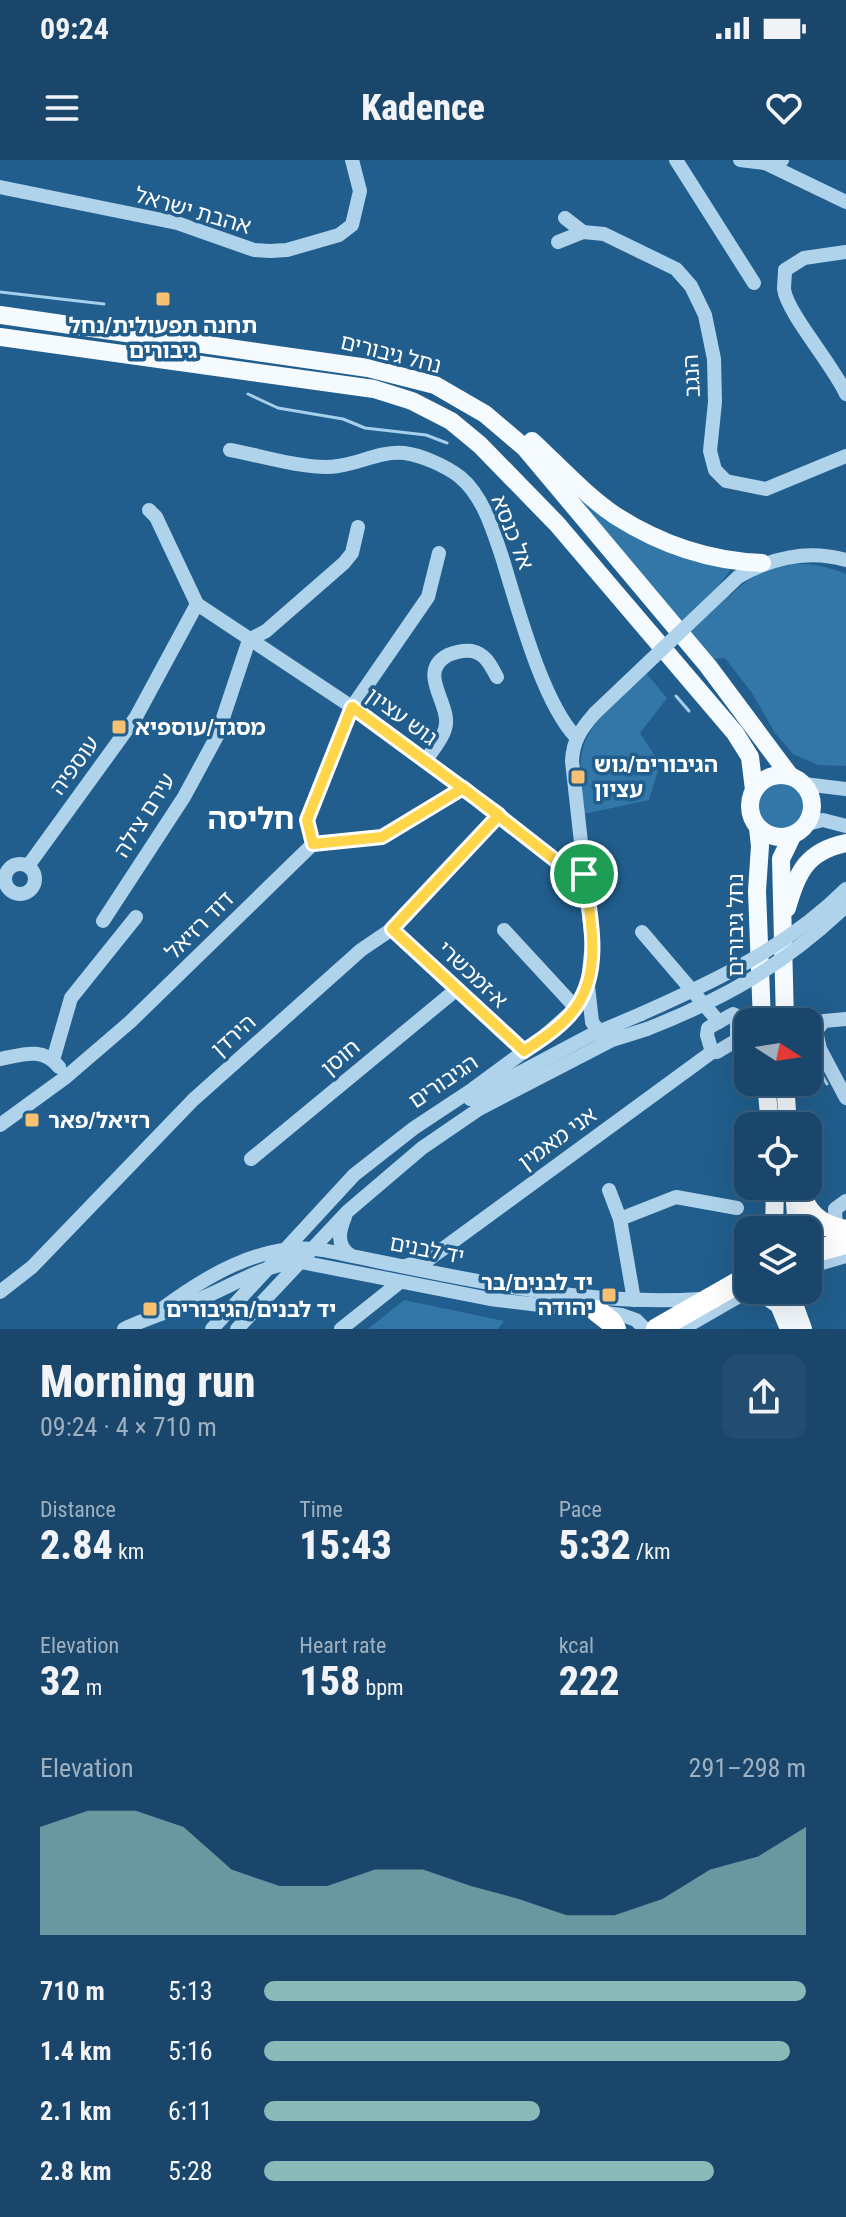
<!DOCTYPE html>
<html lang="en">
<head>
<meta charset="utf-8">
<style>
  :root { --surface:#19466a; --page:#224d70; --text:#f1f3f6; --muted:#9fb1c1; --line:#375e7e; --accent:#8bbbb9 }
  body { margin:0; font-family:"Roboto Condensed","Noto Sans Hebrew",sans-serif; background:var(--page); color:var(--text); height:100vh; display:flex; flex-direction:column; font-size:30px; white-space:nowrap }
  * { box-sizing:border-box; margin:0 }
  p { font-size:26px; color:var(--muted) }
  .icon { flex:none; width:44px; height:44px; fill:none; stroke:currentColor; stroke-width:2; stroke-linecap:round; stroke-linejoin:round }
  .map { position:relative; height:1169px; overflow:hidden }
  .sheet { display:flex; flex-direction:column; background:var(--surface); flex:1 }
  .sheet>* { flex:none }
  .needle { width:52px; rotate:102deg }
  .tools { position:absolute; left:734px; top:848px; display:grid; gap:16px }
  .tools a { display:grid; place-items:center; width:88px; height:88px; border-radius:16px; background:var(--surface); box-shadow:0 8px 32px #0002,0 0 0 2px var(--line); font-size:40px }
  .pin { position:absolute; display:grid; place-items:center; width:68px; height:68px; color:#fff; margin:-34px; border:4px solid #fff; border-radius:50%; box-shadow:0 2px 8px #0007 }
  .round { display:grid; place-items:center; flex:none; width:84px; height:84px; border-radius:16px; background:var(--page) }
  .head { display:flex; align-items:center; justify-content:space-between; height:136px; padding:0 40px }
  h1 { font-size:44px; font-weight:800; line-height:60px }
  .figures { display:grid; grid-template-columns:repeat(3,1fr); gap:12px; height:136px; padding:8px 40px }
  .figures div { display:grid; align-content:center }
  .figures b { font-size:40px; font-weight:800 }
  .figures small { font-size:22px; font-weight:400 }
  .figures p { font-size:22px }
  .chart { height:224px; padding:16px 40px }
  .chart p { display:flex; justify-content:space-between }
  .chart svg { width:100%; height:144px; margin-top:8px; fill:var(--accent); opacity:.7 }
  ul { padding:0 40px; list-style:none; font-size:26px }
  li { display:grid; grid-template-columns:128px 96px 1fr; align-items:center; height:60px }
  li i { height:20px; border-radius:10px; background:var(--accent) }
  .status { display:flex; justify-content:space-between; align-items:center; height:56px; padding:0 40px; background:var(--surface); direction:ltr }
  .status svg { height:22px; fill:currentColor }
  header { display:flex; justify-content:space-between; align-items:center; height:104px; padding:0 40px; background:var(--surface); font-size:36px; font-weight:800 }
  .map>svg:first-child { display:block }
  .green { fill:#3277a8 }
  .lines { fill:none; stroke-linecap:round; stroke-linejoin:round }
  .stream { stroke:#a4cfed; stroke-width:3 }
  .minor { stroke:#b0d3ec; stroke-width:14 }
  .major { stroke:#f5faff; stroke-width:18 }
  .highway { stroke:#fff; stroke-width:22 }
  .minor-bridge { stroke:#b0d3ec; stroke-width:14 }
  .route-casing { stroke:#fff; stroke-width:16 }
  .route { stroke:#ffd54a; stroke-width:10 }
  .poi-dot { fill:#f8c071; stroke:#215e8d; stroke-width:3 }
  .labels { text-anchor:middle; stroke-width:7; stroke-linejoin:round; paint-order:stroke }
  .street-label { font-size:22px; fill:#fff; stroke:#215e8d }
  .poi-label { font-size:22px; font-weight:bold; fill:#fff; stroke:#215e8d; text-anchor:start }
  .district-label { font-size:30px; font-weight:bold; fill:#fff; stroke:#215e8d }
</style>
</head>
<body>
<div class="status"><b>09:24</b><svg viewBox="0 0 49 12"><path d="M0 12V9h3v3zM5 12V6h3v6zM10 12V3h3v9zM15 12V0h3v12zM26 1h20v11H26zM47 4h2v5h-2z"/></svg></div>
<header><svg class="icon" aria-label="menu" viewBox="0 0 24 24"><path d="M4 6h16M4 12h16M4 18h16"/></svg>Kadence<svg class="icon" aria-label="heart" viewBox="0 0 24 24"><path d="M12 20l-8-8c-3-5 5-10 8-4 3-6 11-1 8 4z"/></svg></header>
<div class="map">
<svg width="846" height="1169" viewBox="0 0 846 1169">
  <rect width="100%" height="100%" fill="#215e8d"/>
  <!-- green -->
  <g class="green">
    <path d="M550,304L593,344L734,405L717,428L730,436C765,401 800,396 846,414V606L818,605L793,594L775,573L752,533L725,498L714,499Z"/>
    <path d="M646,513L667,538L640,573L660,604L649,640L584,654C583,632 577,606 584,585C594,557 626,533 646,513Z"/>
    <circle cx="781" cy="646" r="26"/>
    <path d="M404,1140L504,1161L498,1169H368Z"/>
  </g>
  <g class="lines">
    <!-- stream -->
    <g class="stream">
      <path d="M0,132L104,144"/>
      <path d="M248,234L278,248L343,259L365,268L426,275L447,283"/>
      <path d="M676,536L689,551"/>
      <path d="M808,892L827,924"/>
    </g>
    <!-- minor -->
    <g class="minor">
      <path d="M676,0L754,123"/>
      <path d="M740,0L765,3L782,0"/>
      <path d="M765,3L846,42"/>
      <path d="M0,27L177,63L254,90L270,91L287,90L339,75L352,65L360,31L352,0"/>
      <path d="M565,58L583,72L604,74L676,109L691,126L705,155L714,199L715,242L710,291L715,310L726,321L766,329L846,296"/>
      <path d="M558,82L583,72"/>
      <path d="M846,92L804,98L785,110C785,116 784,123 784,129C787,153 834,206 846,234"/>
      <path d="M230,290C259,295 310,311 338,306C361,303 380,291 404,293C421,295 446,306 460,317C483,336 493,370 502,397C517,445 542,542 576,577"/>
      <path d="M149,350L156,357L197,444L352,547L499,655L573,714H584"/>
      <path d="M738,417C771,398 808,389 846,400"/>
      <path d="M425,601C432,591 442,580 445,569C453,545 415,513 448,495C455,492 465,490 472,491C486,494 491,506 497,517"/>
      <path d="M804,624L846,629"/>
      <path d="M807,664L823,660L846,666"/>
      <path d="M313,684L307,660L352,547L428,437L439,393"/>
      <path d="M313,684L382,677L463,628"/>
      <circle cx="20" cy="719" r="15"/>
      <path d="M28,706L136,557L197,444"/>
      <path d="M103,761L184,637L217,576L249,480L266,471L344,403L352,393L358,367"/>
      <path d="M392,769L524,891"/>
      <path d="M504,770L576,848"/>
      <path d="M642,772L719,862"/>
      <path d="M588,826L592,862L603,877"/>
      <path d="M733,854L737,856V880L717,892H712L707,875L708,868Z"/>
      <path d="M846,859L824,861L816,871L820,889L846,938"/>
      <path d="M0,899C22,895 42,886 59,907"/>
      <path d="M53,900L71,838L136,757"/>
      <path d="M470,939L589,876L641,854"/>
      <path d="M0,965L66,917L130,862L313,684"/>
      <path d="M251,999L457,829"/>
      <path d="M609,1030L620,1059L634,1140"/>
      <path d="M345,1057C339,1071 336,1085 350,1095"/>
      <path d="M620,1059L676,1037L737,1048"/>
      <path d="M836,1069L835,1049L846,1041"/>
      <path d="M405,1106L429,1099L712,892"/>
      <path d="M808,1107L846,1096"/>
      <path d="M0,1132L32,1107L193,940L361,790L392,769L499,655"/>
      <path d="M155,1154C201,1119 262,1080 323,1090C448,1115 573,1147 701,1139"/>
      <path d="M124,1169C149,1157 175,1150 200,1139C232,1126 266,1103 301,1102L490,1139L622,1155L636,1160L645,1169"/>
      <path d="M212,1169L354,1015L414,968L473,929L541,879L576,848L588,822L592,782L572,601C573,580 581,569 595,553"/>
      <path d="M237,1169L348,1051L422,988L479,949L612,880L647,869"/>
      <path d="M341,1169L400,1122"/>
      <path d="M682,1169L750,1130"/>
    </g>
    <!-- major -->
    <g class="major">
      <path d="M0,155L368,208L435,225L447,232L485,254L525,288L708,506L790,616"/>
      <path d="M0,177L374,229L412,241L451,261L480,285L557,364L735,573L750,597L754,630"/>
      <path d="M532,281C559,306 586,336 616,356C660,384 710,401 762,403"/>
      <circle cx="781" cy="646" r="31"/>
      <path d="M758,668L760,686L757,731L762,862"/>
      <path d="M787,748C797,712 807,691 846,683"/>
      <path d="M785,862L781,699L792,676"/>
      <path d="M766,922L770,966"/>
      <path d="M785,922L788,966"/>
      <path d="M794,1029L797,1070"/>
      <path d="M774,1070L775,1026"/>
      <path d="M758,1130L779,1145L789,1169"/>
      <path d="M789,1130L803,1169"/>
    </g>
    <!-- highway -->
    <g class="highway">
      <path d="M797,1026C805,1053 818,1066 846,1071"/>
      <path d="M808,1093L846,1083"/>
      <path d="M597,1151L611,1162L615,1169"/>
      <path d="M657,1169L748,1117"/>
    </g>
    <!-- minor-bridge -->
    <g class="minor-bridge">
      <path d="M595,553L738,417"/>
      <path d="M641,854C715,821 788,787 846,729"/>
      <path d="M647,869C726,838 784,805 846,746"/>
    </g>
  </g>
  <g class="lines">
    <defs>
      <path id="route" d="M584,714H573L463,628L382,677L313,684L307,660L352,547L499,655L392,769L524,891C542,879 564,865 576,847C603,809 590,755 584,714"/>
    </defs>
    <!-- route casing -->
    <use href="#route" class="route-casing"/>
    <!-- route -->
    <use href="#route" class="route"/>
  </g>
  <!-- markers -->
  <g class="poi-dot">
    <rect x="155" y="131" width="16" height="16" rx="4"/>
    <rect x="111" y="559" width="16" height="16" rx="4"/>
    <rect x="570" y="609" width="16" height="16" rx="4"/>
    <rect x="24" y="952" width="16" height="16" rx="4"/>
    <rect x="601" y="1127" width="16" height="16" rx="4"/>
    <rect x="142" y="1141" width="16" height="16" rx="4"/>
  </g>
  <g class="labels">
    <!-- street labels -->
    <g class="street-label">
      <text transform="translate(193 50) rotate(16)" y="8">אהבת ישראל</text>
      <text transform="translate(391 193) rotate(14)" y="8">נחל גיבורים</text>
      <text transform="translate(691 216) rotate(-93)" y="8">הנגב</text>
      <text transform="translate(513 372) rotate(68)" y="8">אל כנסא</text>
      <text transform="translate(402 556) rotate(36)" y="8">גוש עציון</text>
      <text transform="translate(74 605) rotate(-54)" y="8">עוספיה</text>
      <text transform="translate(144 655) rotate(-58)" y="8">עירם צילה</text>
      <text transform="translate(199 765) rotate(-45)" y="8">דוד רזיאל</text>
      <text transform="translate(735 765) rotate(-90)" y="8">נחל גיבורים</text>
      <text transform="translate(473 814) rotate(43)" y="8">א-זמכשרי</text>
      <text transform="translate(233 875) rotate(-42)" y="8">הירדן</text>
      <text transform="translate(340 897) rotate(-40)" y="8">חוסן</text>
      <text transform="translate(443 921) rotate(-34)" y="8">הגיבורים</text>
      <text transform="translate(557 978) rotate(-36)" y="8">אני מאמין</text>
      <text transform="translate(427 1089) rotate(11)" y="8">יד לבנים</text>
    </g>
    <!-- poi labels -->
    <g class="poi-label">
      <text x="163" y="173" text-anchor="middle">תחנה תפעולית/נחל<tspan x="163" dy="25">גיבורים</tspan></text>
      <text x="135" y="575">מסגד/עוספיא</text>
      <text x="594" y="612">הגיבורים/גוש<tspan x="594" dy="25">עציון</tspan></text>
      <text x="48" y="968">רזיאל/פאר</text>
      <text x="593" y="1130" text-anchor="end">יד לבנים/בר<tspan x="593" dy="25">יהודה</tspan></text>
      <text x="166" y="1157">יד לבנים/הגיבורים</text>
    </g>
    <!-- district labels -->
    <g class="district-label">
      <text x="251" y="669">חליסה</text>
    </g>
  </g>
</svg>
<div class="tools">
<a><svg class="needle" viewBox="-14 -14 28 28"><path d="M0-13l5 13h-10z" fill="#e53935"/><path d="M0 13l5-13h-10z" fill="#9fb1c1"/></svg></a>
<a><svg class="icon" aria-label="locate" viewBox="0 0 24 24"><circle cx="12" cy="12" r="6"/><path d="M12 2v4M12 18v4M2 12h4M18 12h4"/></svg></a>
<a><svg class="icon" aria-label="layers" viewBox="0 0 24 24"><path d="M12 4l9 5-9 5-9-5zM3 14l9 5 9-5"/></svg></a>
</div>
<div class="pin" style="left:584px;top:714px;background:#1e9e55"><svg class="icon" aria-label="arrive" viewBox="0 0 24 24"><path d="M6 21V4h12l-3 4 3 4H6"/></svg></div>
</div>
<section class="sheet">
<div class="head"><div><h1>Morning run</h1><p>09:24 · 4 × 710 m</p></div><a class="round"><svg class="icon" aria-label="share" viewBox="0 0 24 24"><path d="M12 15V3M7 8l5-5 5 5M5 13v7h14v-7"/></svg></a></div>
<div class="figures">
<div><p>Distance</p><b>2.84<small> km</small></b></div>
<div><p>Time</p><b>15:43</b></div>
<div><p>Pace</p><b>5:32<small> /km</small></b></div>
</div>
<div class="figures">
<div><p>Elevation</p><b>32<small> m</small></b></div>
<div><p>Heart rate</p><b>158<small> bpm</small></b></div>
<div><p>kcal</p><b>222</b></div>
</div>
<div class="chart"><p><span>Elevation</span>291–298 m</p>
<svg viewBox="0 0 160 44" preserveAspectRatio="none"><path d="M0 44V11L10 6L20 6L30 11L40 24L50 29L60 29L70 24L80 24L90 29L100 33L110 38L120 38L130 33L140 24L150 20L160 11V44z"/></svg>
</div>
<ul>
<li><b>710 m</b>5:13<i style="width:100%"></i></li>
<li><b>1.4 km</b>5:16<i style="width:97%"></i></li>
<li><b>2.1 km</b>6:11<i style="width:51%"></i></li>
<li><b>2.8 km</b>5:28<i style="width:83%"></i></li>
</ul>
</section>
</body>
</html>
